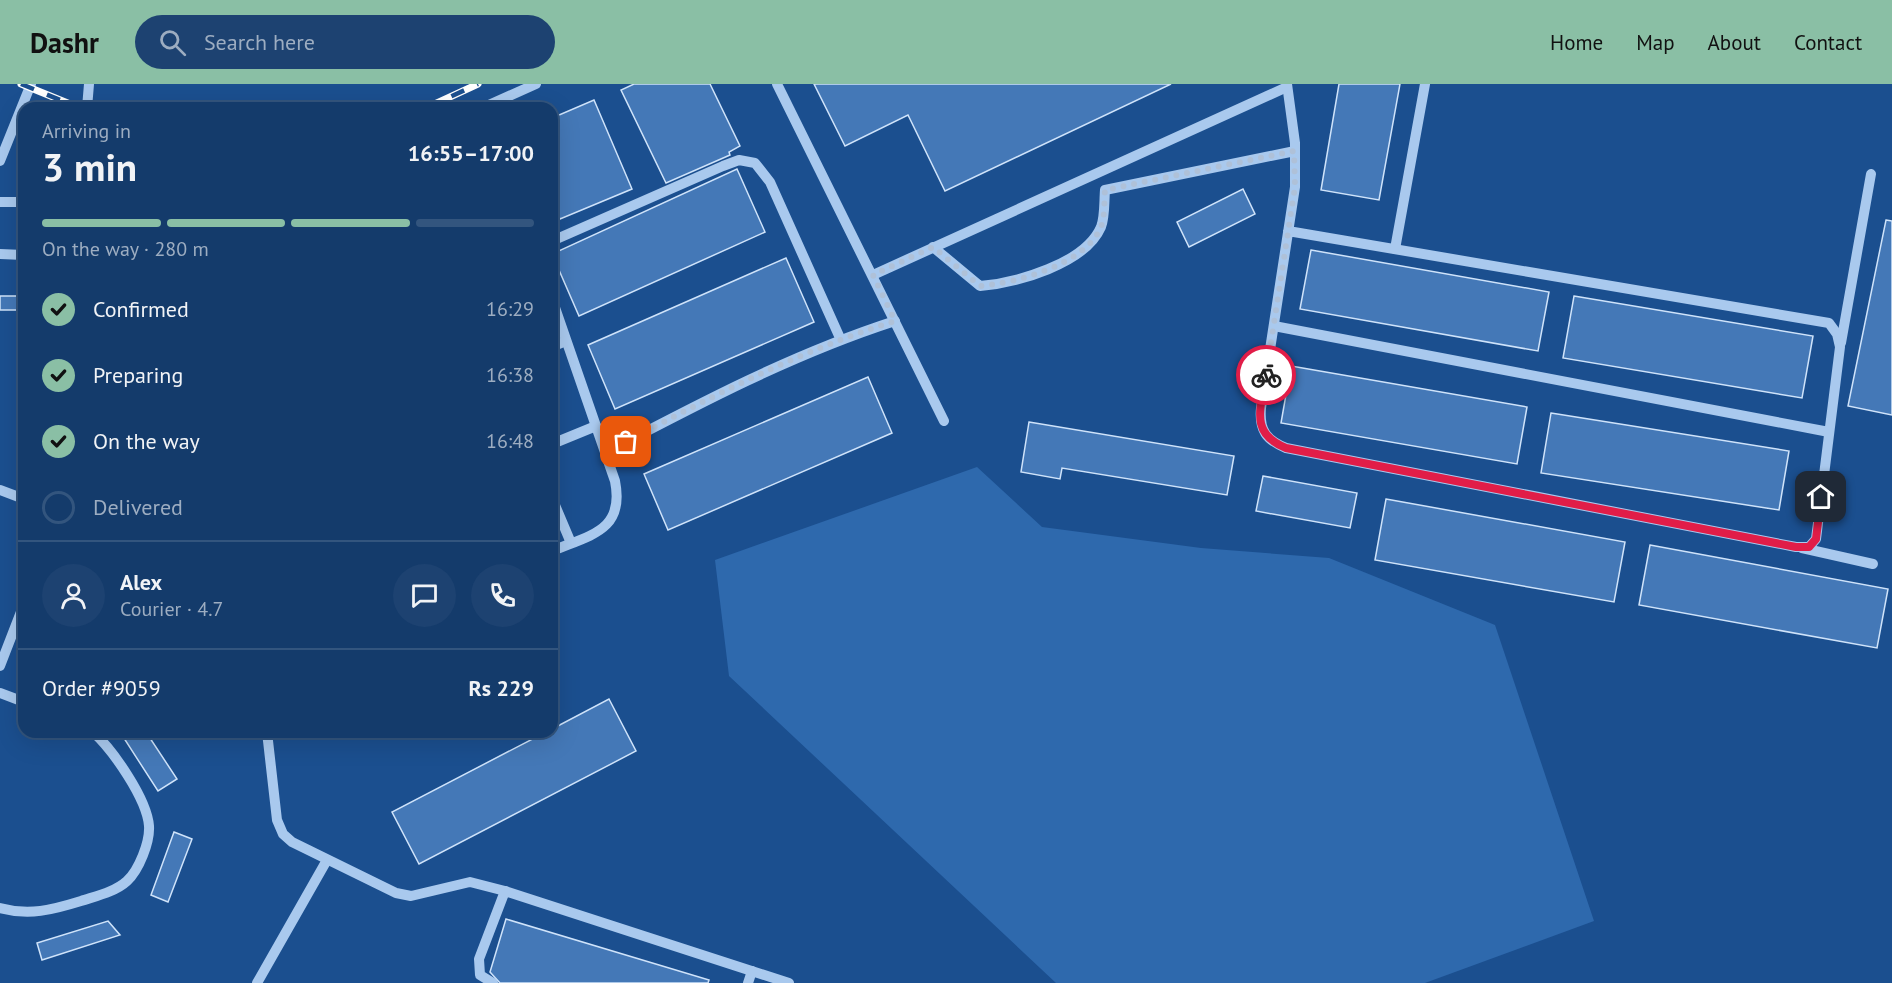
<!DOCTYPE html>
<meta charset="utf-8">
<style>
:root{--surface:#143b6b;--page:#1d4271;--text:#f1f3f6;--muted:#9dadc1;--line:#33557e;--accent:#8abfa5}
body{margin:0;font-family:"PT Sans",sans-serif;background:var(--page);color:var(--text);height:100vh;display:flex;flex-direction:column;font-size:22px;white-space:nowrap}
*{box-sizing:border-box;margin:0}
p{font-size:20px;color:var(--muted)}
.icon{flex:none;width:33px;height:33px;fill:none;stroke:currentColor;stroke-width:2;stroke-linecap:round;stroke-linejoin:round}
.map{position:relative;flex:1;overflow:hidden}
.panel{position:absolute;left:18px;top:18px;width:540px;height:636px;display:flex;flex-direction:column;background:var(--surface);border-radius:18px;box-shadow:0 6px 24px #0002,0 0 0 2px var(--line)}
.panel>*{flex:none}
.pin{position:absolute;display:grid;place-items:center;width:51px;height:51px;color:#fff;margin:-26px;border-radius:12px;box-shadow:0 3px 9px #0006}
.courier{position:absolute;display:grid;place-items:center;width:60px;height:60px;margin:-30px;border:4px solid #e11d48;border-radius:50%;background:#fff;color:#222;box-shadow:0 2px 8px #0007}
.headline em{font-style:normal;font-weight:700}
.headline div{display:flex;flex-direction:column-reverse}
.headline{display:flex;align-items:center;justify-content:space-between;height:102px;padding:0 24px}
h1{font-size:39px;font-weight:700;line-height:45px}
.bar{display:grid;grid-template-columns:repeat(4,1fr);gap:9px 6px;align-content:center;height:72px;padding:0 24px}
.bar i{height:8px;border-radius:4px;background:var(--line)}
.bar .current{background:var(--accent)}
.bar p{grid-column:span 4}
.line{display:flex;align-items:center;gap:15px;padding:0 24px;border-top:2px solid var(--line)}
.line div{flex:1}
.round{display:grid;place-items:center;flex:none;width:63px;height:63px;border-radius:32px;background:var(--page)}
ol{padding:0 24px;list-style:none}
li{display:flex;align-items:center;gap:18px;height:66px}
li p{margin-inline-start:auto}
li .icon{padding:6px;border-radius:50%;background:var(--accent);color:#111;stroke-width:4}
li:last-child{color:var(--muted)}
li i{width:33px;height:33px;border:3px solid var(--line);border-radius:50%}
header{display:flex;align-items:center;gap:36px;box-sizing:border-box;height:84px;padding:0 30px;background:var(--accent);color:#111}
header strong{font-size:28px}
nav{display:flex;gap:33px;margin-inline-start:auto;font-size:21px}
.search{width:420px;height:54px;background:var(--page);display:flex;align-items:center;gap:15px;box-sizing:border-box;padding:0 21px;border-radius:33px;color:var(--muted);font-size:22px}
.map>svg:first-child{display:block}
.green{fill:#2e69ad}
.building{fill:#4478b7;stroke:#cfe3fa;stroke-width:1.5}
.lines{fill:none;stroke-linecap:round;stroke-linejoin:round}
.minor{stroke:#a9c9ee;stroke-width:10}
.rail-casing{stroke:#fff;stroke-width:7}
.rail{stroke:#1b4f8f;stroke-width:4.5;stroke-dasharray:14;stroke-linecap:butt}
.done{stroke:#afc1d8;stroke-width:6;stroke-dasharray:0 10.8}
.route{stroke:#e11d48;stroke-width:8}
</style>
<header>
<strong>Dashr</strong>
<div class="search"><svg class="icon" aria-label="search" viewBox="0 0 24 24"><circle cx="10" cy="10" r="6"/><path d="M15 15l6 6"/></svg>Search here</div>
<nav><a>Home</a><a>Map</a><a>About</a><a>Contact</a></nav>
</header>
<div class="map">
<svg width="1892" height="899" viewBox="0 0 1892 899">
<rect width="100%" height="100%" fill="#1b4f8f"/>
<polygon class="green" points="977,383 1042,443 1201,464 1329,474 1495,541 1594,837 1425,899 1056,899 729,592 715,476"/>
<g class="building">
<polygon points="634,0 710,0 740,62 729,68 730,71 666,99 621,6"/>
<polygon points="814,0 1171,0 945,107 908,31 845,62"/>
<polygon points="1339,0 1400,0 1379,116 1321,106"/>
<polygon points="594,16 632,105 560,135 552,117 552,34"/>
<polygon points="737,85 765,148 579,232 552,170"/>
<polygon points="1243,105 1255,130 1189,163 1177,138"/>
<polygon points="1886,136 1892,137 1892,331 1848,322"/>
<polygon points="1311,166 1549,208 1538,267 1300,225"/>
<polygon points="786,174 814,238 615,325 588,261"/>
<rect x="0" y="212" width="24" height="14"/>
<polygon points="1574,212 1813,252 1802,314 1563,274"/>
<polygon points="1291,282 1527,323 1517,380 1281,339"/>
<polygon points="868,293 892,349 668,446 644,390"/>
<polygon points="1551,329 1789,367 1779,426 1541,389"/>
<polygon points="1029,338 1234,372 1227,411 1062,384 1060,395 1021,388"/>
<polygon points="1263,392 1357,409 1350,444 1256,427"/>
<polygon points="1386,415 1625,458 1614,518 1375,476"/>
<polygon points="1650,461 1888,505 1877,564 1639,521"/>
<polygon points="609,615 636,667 419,780 392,728 546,648 552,648 552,645"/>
<polygon points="120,648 146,648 177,695 158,707"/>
<polygon points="174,748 192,755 168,818 151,811"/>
<polygon points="506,835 709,896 708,899 500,899 490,888"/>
<polygon points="108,837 120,851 42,876 37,859"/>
</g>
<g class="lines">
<g class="minor">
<polyline points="777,0 944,337"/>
<path d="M1287 0 1295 59V103L1261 324C1259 346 1266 356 1286 364L1796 463H1809L1816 455 1840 263 1837 250 1829 239 1288 147"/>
<polyline points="87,24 89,0"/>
<polyline points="482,24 536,0"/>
<polyline points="0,77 31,0"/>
<polyline points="0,118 24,118"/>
<polyline points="552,157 723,82 739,76 755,79 770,98 840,254"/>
<path d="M933 163 980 202C1016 199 1085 180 1101 143 1105 133 1104 118 1105 106L1295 67"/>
<polyline points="1395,165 1425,0"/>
<polyline points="0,170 24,171"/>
<polyline points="873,191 1287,3"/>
<path d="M552 215 615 397C625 447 590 451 552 467"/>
<polyline points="1274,242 1829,348"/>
<polyline points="1841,259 1871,90"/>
<polyline points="552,263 566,257"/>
<polyline points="552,360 596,342"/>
<path d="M605 369C700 319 793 270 895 237"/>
<polyline points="0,406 24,415"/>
<polyline points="552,414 571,459"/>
<polyline points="1802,464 1873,480"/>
<polyline points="0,582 24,520"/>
<polyline points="0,609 24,618"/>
<polyline points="267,648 277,736 283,750 292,758 396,809 411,812 470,798 505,807 789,899"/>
<path d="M0 824C29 832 52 826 81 817 96 812 115 808 127 797 139 786 150 758 149 742 147 715 113 666 93 648"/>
<polyline points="257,899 327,776"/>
<polyline points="493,899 480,891 479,875 505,807"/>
<polyline points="748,899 752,887"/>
</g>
<g class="rail-casing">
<g id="rail">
<polyline points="21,0 80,24"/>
<polyline points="426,24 478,0"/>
</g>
</g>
<use href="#rail" class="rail"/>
</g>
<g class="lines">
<path class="done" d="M626 358C714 311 800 267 895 237L873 191 933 163 980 202C1016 199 1086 180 1101 143 1105 133 1104 117 1105 106L1294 67 1295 103 1266 291"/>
<path class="route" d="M1266 291C1261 324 1249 349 1286 364L1796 463H1809L1816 455 1821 413"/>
</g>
</svg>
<div class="pin" style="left:626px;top:358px;background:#ea580c"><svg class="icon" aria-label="bag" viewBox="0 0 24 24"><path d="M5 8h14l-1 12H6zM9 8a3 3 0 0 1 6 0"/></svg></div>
<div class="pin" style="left:1821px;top:413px;background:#1f2937"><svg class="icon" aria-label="home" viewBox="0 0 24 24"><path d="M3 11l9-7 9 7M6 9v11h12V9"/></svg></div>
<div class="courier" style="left:1266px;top:291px"><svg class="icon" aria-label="bike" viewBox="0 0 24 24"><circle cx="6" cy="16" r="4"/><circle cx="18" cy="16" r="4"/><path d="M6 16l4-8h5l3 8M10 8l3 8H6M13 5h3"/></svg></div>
<section class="panel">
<div class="headline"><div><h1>3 min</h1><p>Arriving in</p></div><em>16:55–17:00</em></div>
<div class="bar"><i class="current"></i><i class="current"></i><i class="current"></i><i></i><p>On the way · 280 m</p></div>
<ol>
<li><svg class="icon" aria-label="check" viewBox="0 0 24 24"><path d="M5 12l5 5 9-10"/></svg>Confirmed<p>16:29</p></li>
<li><svg class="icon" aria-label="check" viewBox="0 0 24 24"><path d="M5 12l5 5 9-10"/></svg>Preparing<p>16:38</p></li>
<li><svg class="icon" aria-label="check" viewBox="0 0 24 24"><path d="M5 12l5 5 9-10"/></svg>On the way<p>16:48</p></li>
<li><i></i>Delivered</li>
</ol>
<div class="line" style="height:108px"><a class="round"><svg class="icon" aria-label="person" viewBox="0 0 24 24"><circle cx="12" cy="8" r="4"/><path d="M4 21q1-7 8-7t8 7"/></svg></a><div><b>Alex</b><p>Courier · 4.7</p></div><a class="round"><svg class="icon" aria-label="chat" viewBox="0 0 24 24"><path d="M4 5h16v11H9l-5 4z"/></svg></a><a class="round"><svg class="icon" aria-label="phone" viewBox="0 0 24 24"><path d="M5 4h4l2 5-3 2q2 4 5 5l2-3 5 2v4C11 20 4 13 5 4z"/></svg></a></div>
<div class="line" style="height:78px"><div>Order #9059</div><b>Rs 229</b></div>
</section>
</div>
